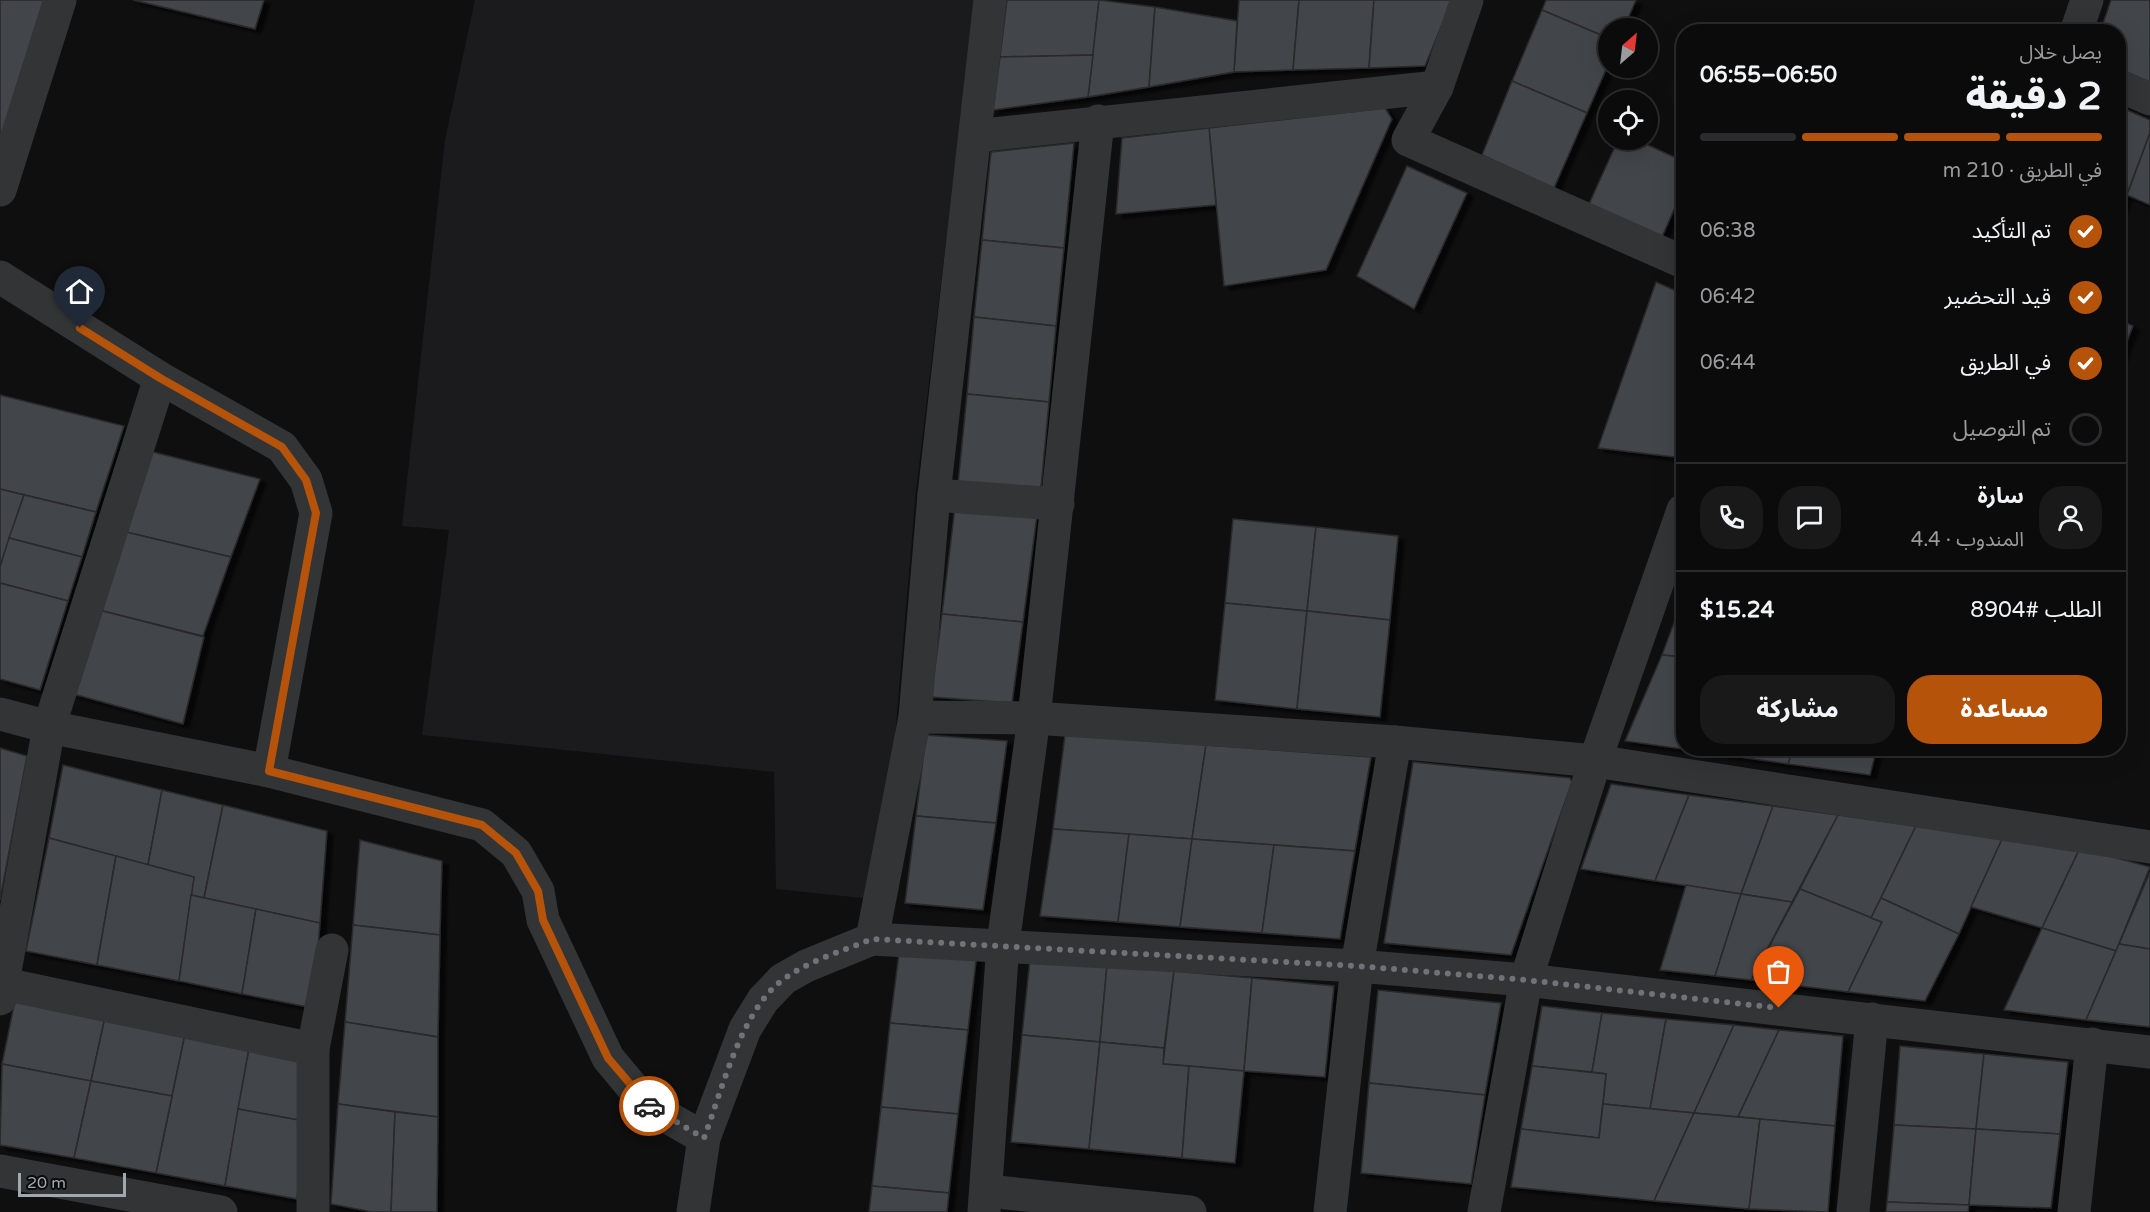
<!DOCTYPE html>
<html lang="ar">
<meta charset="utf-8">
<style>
:root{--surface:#0b0b0c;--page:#19191a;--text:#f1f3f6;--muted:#9a9b9d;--line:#2b2b2d;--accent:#b45309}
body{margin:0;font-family:"Varela Round","Noto Sans Arabic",sans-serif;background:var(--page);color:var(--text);direction:rtl;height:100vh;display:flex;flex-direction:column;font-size:22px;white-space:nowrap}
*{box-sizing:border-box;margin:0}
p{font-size:20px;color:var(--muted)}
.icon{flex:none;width:33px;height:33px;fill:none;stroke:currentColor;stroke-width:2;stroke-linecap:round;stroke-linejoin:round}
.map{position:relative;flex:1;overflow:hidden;direction:ltr}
.side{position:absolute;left:1676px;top:24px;width:450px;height:732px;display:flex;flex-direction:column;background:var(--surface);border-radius:24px;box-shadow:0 6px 24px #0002,0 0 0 2px var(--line);direction:rtl}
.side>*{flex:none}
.needle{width:39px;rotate:28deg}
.controls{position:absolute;left:1598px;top:18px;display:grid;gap:12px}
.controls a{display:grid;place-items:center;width:60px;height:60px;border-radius:50%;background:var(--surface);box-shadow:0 6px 24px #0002,0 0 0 2px var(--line);font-size:30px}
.scale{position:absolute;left:18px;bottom:15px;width:108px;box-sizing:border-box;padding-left:6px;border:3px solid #a2a8af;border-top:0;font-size:16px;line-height:21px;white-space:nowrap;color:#a2a8af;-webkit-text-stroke:4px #0a0a0b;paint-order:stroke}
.pin{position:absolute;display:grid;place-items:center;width:51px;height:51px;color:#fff;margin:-62px -26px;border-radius:50% 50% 50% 0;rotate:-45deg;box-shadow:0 0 6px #0007}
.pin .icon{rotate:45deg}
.courier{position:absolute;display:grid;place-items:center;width:60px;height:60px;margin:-30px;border:4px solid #b45309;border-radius:50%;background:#fff;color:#222;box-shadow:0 2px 8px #0007}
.headline em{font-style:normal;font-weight:800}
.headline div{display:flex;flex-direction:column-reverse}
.headline{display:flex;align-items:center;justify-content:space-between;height:102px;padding:0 24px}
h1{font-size:39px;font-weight:800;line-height:45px}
.bar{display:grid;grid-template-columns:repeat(4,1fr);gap:9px 6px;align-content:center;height:72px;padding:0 24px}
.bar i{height:8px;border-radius:4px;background:var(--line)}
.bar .on{background:var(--accent)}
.bar p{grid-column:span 4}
.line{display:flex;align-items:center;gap:15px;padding:0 24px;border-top:2px solid var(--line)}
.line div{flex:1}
.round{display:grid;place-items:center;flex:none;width:63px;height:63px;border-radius:24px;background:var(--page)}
ol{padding:0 24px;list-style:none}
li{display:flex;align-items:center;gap:18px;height:66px}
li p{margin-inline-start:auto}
li .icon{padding:6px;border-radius:50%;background:var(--accent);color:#fff;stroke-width:4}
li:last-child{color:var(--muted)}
li i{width:33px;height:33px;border:3px solid var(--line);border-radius:50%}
.action{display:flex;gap:12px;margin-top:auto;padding:12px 24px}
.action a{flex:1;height:69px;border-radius:24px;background:var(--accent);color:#fff;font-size:24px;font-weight:800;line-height:69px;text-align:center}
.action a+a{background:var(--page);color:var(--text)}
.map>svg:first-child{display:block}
.built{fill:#1b1b1d}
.building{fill:#434548;stroke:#29292c;stroke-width:1.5;filter:url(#shadow)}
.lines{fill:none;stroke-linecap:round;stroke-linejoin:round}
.street{stroke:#323436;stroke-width:33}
.done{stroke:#6f7277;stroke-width:6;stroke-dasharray:0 10.8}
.route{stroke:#b45309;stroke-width:8}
</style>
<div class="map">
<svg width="2150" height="1212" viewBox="0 0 2150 1212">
<defs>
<filter id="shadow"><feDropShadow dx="6" dy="4" stdDeviation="1.5" flood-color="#0009"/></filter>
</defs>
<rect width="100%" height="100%" fill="#0f0f10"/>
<polygon class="built" points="475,0 975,0 916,491 881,900 776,889 774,772 422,735 449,530 402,526 445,140"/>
<g class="building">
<polygon points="0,0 44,0 0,140"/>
<polygon points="133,0 264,0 255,29"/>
<polygon points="1007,0 1099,0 1093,55 1000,57"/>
<polygon points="1099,0 1155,7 1149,87 1088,97"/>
<polygon points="1239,0 1299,0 1293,70 1234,72"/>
<polygon points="1299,0 1374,0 1369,68 1293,70"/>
<polygon points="1374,0 1452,0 1425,66 1369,68"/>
<polygon points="1546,0 1636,0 1624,28 1608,28 1608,38 1542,10"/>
<polygon points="2111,0 2150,0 2150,83 2118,68 2118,32 2100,32"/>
<polygon points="1155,7 1237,21 1234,72 1149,87"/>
<polygon points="1542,10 1608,38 1608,65 1587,113 1512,81"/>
<polygon points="1093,55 1088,97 993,110 1000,57"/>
<polygon points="1512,81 1587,113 1554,188 1482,155"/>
<polygon points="2118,106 2150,120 2150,133 2118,218"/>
<polygon points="1385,108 1392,119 1326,270 1224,286 1209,128"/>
<polygon points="1209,128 1216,205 1116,214 1122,138"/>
<polygon points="2150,133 2150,205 2127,195"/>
<polygon points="1618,140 1637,140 1683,161 1683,189 1662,237 1589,204"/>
<polygon points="1074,143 1064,248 982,240 991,152"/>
<polygon points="1407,166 1467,193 1414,309 1357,276"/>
<polygon points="982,240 1064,248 1056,326 974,317"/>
<polygon points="1656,282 1683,294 1683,458 1598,448"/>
<polygon points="974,317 1056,326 1049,402 967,394"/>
<polygon points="2118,319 2133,326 2118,365"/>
<polygon points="967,394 1049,402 1041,487 958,484"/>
<polygon points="0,395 124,426 96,512 0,489"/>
<polygon points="153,452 260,479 231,557 126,532"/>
<polygon points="0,489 24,495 0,567"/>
<polygon points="24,495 96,512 82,557 9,538"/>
<polygon points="955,507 1037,515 1023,622 942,614"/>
<polygon points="1233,519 1316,527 1307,611 1225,603"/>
<polygon points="1316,527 1398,536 1390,620 1307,611"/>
<polygon points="126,532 231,557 203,636 99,610"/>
<polygon points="9,538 82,557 68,601 0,583 0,567"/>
<polygon points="0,583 68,601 40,690 0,679"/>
<polygon points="1225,603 1307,611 1297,709 1215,700"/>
<polygon points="1681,604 1683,657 1662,655"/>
<polygon points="99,610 204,637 183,724 73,694"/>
<polygon points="1307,611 1390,620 1380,717 1297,709"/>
<polygon points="942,614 1023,622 1012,703 931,697"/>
<polygon points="1662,655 1683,657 1683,748 1705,748 1704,752 1625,741"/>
<polygon points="926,735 1007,741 996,823 916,816"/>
<polygon points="1065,735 1206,745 1192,839 1053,829"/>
<polygon points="1206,745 1371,757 1355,851 1192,839"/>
<polygon points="0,748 27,756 0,900"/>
<polygon points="1705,748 1794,748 1788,764 1704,752"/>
<polygon points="1794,748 1877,748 1870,775 1788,764"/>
<polygon points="1413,762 1570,778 1572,782 1511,955 1384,943"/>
<polygon points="63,765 162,790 148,865 49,838"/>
<polygon points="1611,784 1689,795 1655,881 1581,869"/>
<polygon points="162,790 223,805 204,898 191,895 194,877 148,865"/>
<polygon points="1689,795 1773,806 1741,894 1655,881"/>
<polygon points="223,805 327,831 320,923 204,898"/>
<polygon points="1773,806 1838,815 1792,902 1741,894"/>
<polygon points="1838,815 1916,826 1871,918 1800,889"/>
<polygon points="916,816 996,823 983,910 905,903"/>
<polygon points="1916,826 2003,837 1959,934 1881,898"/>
<polygon points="1053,829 1129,834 1118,922 1040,916"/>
<polygon points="1129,834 1192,839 1180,927 1118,922"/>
<polygon points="2003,837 2080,848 2042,928 1971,907"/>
<polygon points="49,838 116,856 97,965 26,951"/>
<polygon points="1192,839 1274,845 1262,933 1180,927"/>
<polygon points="360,840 442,861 440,935 353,925"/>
<polygon points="1274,845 1355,851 1340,939 1262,933"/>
<polygon points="2080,848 2150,867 2116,951 2042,928"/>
<polygon points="116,856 194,877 179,981 97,965"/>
<polygon points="2150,872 2150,949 2119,944"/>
<polygon points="1686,885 1741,894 1715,976 1660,970"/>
<polygon points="1800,889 1882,922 1848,992 1751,980"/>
<polygon points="1741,894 1792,902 1751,980 1715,976"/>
<polygon points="191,895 256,909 242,994 179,981"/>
<polygon points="1881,898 1959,934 1925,1001 1848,992 1882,922 1871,918"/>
<polygon points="256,909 320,923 313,1008 242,994"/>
<polygon points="353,925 440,935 438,1037 345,1022"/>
<polygon points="2042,928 2116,951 2086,1020 2004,1010"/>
<polygon points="2119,944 2150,949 2150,1027 2086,1020"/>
<polygon points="900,946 977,952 968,1030 890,1023"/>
<polygon points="1030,959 1107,965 1100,1042 1022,1035"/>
<polygon points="1107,965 1174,971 1164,1048 1100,1042"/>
<polygon points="1174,971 1252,978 1244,1071 1163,1064"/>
<polygon points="1252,978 1334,986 1325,1077 1244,1071"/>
<polygon points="18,986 108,1004 91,1081 2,1064"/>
<polygon points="1378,990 1501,1003 1485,1095 1369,1083"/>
<polygon points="108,1004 188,1020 172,1096 91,1081"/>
<polygon points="1542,1006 1602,1013 1592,1072 1532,1066"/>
<polygon points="1602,1013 1666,1019 1650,1109 1603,1104 1606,1074 1592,1072"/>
<polygon points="1666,1019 1734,1025 1694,1113 1650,1109"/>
<polygon points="188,1020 252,1032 225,1186 156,1173"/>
<polygon points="345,1022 438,1037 438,1117 338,1104"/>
<polygon points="890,1023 968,1030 958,1114 881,1107"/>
<polygon points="1734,1025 1779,1030 1738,1117 1694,1113"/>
<polygon points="1779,1030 1843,1036 1835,1126 1738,1117"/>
<polygon points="252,1032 310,1044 304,1121 238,1109"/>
<polygon points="1022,1035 1100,1042 1089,1149 1011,1142"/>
<polygon points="1100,1042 1164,1048 1163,1064 1189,1066 1182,1158 1089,1149"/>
<polygon points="1900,1046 1984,1054 1976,1129 1894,1125"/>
<polygon points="1984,1054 2068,1062 2060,1134 1976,1129"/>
<polygon points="2,1064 91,1081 74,1158 0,1145"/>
<polygon points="1189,1066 1244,1071 1235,1163 1182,1158"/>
<polygon points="1532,1066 1606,1074 1599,1138 1521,1129"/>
<polygon points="91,1081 172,1096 156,1173 74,1158"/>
<polygon points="1369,1083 1485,1095 1471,1184 1361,1173"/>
<polygon points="338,1104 395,1112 391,1212 372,1212 331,1204"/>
<polygon points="1603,1104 1694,1113 1654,1201 1511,1187 1521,1129 1599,1138"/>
<polygon points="881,1107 958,1114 949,1193 872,1186"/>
<polygon points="238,1109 304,1121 297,1199 225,1186"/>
<polygon points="395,1112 438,1117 437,1212 391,1212"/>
<polygon points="1694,1113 1760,1119 1749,1209 1654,1201"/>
<polygon points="1760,1119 1835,1126 1828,1212 1749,1209"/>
<polygon points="1894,1125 1976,1129 1969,1205 1887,1202"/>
<polygon points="1976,1129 2060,1134 2051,1208 1969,1205"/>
<polygon points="872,1186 949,1193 947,1212 869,1212"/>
<polygon points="1887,1202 1969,1205 1968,1212 1886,1212"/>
</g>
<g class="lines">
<g class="street">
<polyline points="1467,0 1437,87 1408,140 1683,262"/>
<polyline points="2076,32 2087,0"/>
<polyline points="2118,85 2150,99"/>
<polyline points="975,136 1437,87"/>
<polyline points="0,190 60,0"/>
<polyline points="0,277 160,378 282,447 306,480 316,513 269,771"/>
<polyline points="934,495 1058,504"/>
<polyline points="0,714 49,727 269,771 482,825 516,853 538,891 543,920 608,1058 648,1106 704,1138"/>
<polyline points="915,717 1034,718 1395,742 1595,761 2150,847"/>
<polyline points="872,939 1357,966 1526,980 2150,1052"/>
<polyline points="4,984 313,1049"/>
<polyline points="0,999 49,727 160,378"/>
<polyline points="0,1171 221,1212"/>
<polyline points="987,1191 1190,1212"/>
<polyline points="313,1212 313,1049 332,950"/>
<polyline points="693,1212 704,1138 745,1029 763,1000 783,979 806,966 872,939 915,717 934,495 990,0"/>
<polyline points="984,1212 1003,944 1034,718 1098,121"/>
<polyline points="1330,1212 1357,966 1395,742"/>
<polyline points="1484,1212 1526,980 1595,761 1683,510"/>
<polyline points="1853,1212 1872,1019"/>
<polyline points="2074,1212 2092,1044"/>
</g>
</g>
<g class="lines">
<path class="done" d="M649 1106 704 1138C722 1091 741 1009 784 979 810 960 843 951 872 939L1357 966 1526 980 1779 1008"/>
<polyline class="route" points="80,328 160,378 282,447 306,480 316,513 269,771 482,825 516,853 538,891 543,920 608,1058 649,1106"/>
</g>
</svg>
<div class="controls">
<a><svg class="needle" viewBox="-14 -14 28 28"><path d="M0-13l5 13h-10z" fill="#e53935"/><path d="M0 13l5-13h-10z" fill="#9a9b9d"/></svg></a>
<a><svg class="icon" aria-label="locate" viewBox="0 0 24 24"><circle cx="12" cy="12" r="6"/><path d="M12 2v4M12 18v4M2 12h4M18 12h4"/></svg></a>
</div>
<div class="scale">20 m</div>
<div class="pin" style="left:1779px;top:1008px;background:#ea580c"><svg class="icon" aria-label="bag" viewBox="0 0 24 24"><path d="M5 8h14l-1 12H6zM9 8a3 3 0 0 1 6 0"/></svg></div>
<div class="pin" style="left:80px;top:328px;background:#1f2937"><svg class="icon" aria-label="home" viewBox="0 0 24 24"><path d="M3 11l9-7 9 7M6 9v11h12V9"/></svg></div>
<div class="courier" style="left:649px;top:1106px"><svg class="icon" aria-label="car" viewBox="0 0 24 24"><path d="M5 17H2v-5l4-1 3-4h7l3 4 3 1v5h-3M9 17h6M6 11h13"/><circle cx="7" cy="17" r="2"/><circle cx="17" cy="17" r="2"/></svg></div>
<section class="side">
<div class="headline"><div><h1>2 دقيقة</h1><p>يصل خلال</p></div><em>06:50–06:55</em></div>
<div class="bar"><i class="on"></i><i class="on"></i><i class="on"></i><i></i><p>في الطريق · 210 m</p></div>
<ol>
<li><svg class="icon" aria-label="check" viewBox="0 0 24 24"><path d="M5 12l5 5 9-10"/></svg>تم التأكيد<p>06:38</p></li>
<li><svg class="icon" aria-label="check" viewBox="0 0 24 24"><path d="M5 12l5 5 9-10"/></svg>قيد التحضير<p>06:42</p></li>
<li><svg class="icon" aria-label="check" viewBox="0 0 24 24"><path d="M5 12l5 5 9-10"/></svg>في الطريق<p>06:44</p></li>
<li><i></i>تم التوصيل</li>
</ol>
<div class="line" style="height:108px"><a class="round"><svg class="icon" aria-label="person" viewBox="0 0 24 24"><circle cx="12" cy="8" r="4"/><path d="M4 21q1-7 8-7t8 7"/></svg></a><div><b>سارة</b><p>المندوب · 4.4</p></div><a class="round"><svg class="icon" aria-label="chat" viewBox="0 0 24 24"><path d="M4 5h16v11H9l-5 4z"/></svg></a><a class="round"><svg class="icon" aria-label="phone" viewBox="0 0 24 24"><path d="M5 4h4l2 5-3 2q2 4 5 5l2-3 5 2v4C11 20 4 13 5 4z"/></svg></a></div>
<div class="line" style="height:78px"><div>الطلب #8904</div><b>$15.24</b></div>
<div class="action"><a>مساعدة</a><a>مشاركة</a></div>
</section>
</div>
